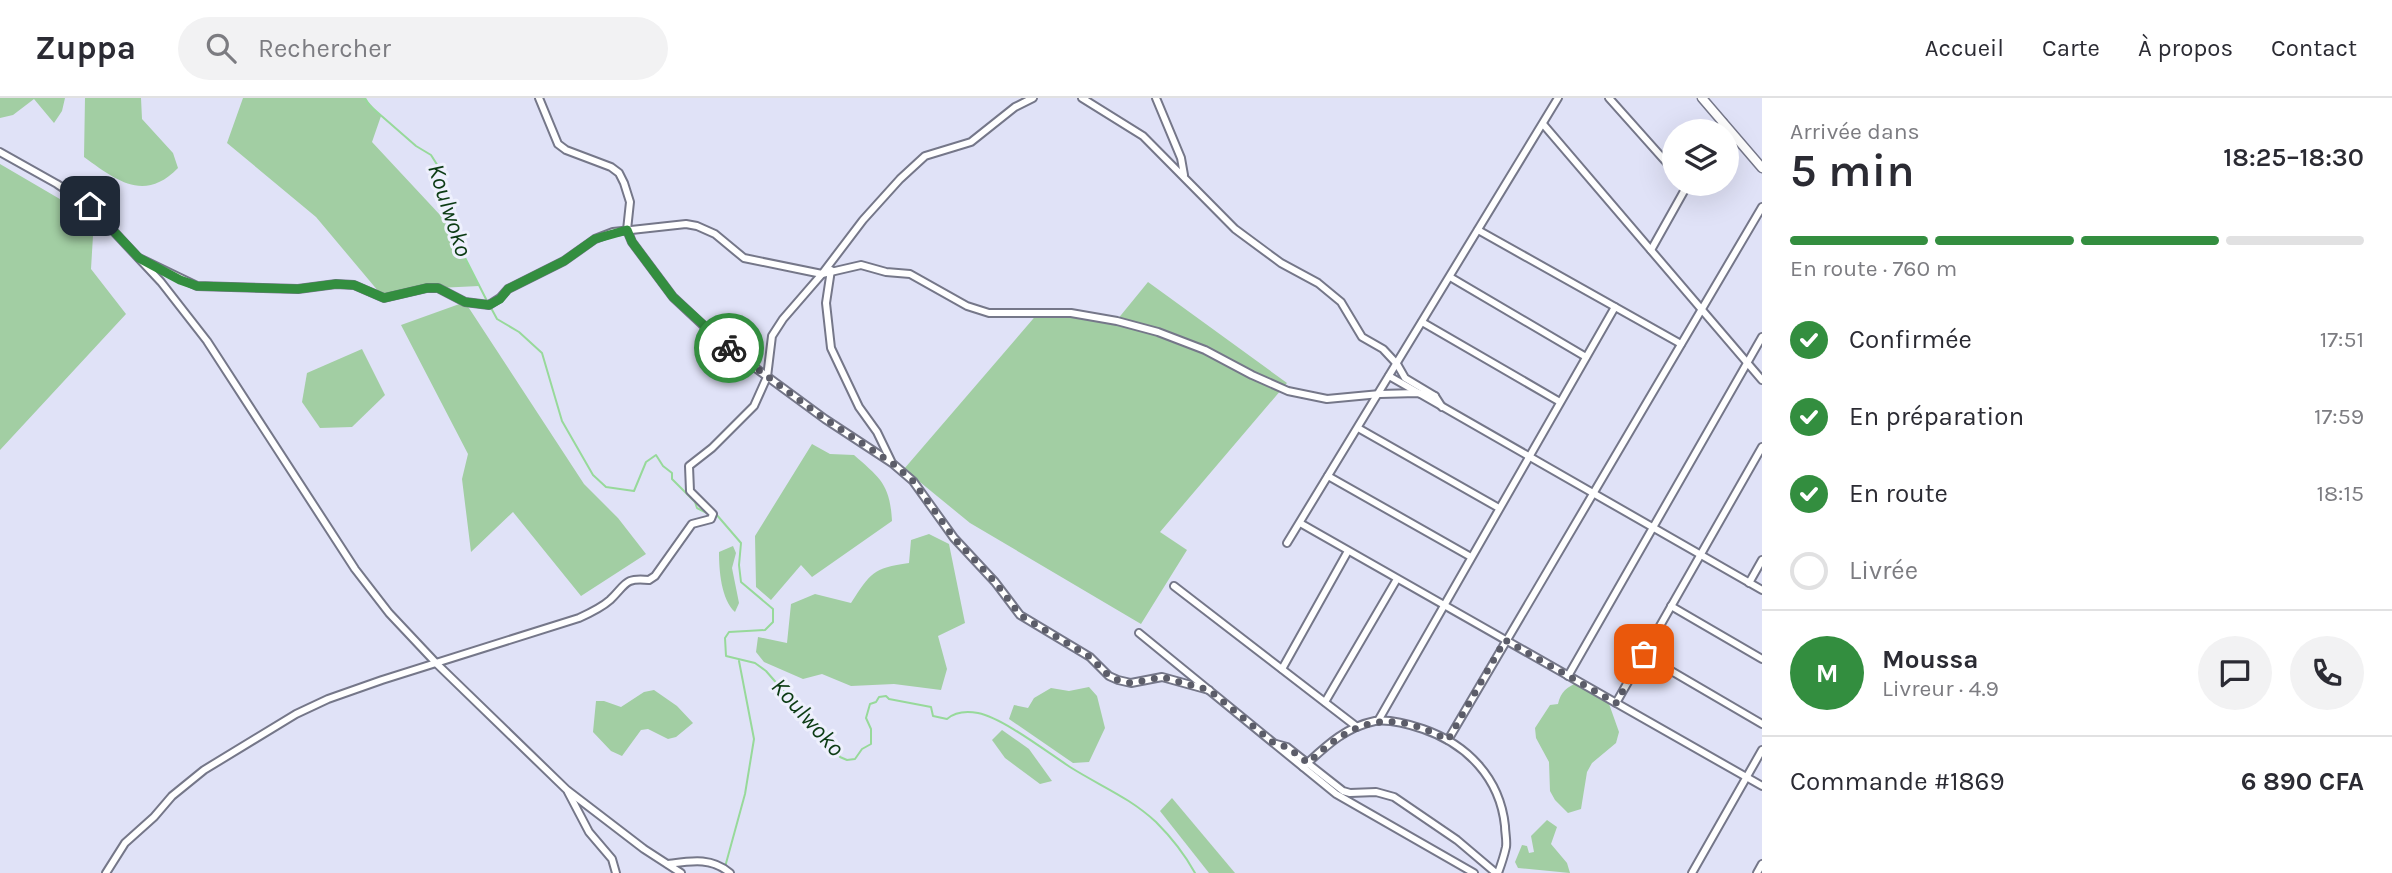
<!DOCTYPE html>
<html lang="fr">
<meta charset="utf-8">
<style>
:root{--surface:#fff;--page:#f2f2f3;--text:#2b2b33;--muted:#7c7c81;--line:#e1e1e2;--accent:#338e3f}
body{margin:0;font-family:Karla,sans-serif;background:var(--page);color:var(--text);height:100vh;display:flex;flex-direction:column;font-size:26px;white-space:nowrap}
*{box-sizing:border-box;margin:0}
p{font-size:23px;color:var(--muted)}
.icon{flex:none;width:38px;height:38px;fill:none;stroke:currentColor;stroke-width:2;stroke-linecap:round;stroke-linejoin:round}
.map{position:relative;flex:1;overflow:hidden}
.drawer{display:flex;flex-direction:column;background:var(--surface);width:630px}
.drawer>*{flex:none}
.controls{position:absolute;left:1662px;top:21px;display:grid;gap:14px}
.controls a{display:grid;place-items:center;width:77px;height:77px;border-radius:50%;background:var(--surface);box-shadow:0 7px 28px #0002;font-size:35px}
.pin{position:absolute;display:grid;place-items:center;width:60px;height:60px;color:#fff;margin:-30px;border-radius:14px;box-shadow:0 4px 10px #0006}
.courier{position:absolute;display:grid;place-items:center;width:70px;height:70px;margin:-35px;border:5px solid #338e3f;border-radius:50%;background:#fff;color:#222;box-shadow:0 2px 9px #0007}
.headline em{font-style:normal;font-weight:600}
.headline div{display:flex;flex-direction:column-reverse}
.headline{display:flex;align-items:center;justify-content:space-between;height:119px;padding:0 28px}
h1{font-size:46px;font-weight:600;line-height:52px}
.bar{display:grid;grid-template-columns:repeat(4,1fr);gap:10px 7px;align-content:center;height:84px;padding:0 28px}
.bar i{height:9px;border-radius:5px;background:var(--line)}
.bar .on{background:var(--accent)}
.bar p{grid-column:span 4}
.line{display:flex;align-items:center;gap:18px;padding:0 28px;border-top:2px solid var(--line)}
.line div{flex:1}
.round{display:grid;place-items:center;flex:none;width:74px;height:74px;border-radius:37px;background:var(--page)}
ol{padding:0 28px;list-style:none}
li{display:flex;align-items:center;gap:21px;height:77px}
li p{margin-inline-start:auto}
li .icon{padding:7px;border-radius:50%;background:var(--accent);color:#fff;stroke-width:4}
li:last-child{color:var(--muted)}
li i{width:38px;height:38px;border:4px solid var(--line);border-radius:50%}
header{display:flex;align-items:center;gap:42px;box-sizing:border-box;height:98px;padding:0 35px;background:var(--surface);border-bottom:2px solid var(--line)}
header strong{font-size:33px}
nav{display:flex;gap:38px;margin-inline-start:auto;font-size:24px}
.search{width:490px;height:63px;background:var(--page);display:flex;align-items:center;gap:18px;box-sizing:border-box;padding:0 24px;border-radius:38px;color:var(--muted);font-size:26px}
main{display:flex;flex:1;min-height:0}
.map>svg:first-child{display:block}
.green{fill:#a2cea3}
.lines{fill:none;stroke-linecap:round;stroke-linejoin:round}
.stream{stroke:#97d99a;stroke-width:2}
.street-casing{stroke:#757789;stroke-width:10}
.secondary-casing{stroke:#757789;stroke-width:11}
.street{stroke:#fff;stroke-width:6}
.secondary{stroke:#fff;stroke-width:8}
.done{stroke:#5c5d69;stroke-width:7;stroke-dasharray:0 12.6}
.route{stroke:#338e3f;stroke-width:9}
.labels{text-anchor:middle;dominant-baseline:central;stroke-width:6;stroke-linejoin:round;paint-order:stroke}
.water-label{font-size:24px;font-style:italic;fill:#0b3b13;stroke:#eef0fd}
</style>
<header>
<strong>Zuppa</strong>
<div class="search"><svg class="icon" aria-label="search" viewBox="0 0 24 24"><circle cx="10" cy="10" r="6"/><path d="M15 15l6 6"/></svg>Rechercher</div>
<nav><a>Accueil</a><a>Carte</a><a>À propos</a><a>Contact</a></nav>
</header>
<main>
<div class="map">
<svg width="1762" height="775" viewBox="0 0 1762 775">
<rect width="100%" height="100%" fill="#e0e2f7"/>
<g class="green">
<polygon points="0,0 65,0 62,13 54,25 34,1 13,17 0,20"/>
<path d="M85 0H141L142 21 173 55 178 70C144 105 116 82 84 59Z"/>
<polygon points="243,0 365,0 381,18 372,44 441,118 452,134 479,188 438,190 384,200 316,119 227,45"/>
<polygon points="0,66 94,121 91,171 126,216 0,352"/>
<polygon points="1148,184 1287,285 1160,434 1187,452 1141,526 970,425 904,371 1039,214 1117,222"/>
<polygon points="465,204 584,386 618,420 646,456 581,498 513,414 471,454 462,381 468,356 401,227"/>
<polygon points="362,251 385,297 352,329 320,330 302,304 307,275"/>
<path d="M812 346 830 356 854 357C880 380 890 386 892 423L812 479 801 467 771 502 756 489 755 438Z"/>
<path d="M929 436 949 446 965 525 938 538 947 571 941 592 894 586 851 588 822 576 803 581 764 564 756 554 758 539 787 545 791 506 815 496 851 505C871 475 872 470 909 465L911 442Z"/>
<path d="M733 448 736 455 732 470 739 505 735 514C721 501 719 472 719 454Z"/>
<path d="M1579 584 1608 603 1619 634 1616 645 1592 665 1587 674 1581 711 1568 715 1555 702 1550 693 1549 664 1536 640 1535 630 1550 607 1558 606C1561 593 1567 589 1579 584Z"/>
<polygon points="1089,589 1097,598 1105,630 1089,664 1073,665 1009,621 1014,607 1028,610 1034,600 1051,590 1069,593"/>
<polygon points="654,592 677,608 693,625 676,639 668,641 648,631 641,632 622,658 611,653 593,634 596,603 604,603 621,609 644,594"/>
<polygon points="1002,632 1029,651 1052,683 1040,686 1005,660 992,642"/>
<polygon points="1172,700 1235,775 1209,775 1160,713"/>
<polygon points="1547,722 1557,729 1551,746 1567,765 1570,775 1518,770 1515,764 1522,747 1527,748 1529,755 1534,754 1531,738"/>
</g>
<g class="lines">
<g class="stream">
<polyline points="365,0 369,7 416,48 431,57 443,76 450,112 457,126 452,134 487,203"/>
<polyline points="490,208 497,221 519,234 542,255 562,323 593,377 606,389 634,393 646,364 656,357 663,368 672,375 672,381 695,404 697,410 707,415"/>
<path d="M716 416 741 445 739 467 741 484 773 511V524L765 532 729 534 725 540 726 558 755 565 766 573 794 605 826 633 840 659 847 662 855 661 862 651 871 646V631L866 620 870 606 876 604 879 599 886 598 889 601 931 609 933 618 947 621C955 614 967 613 978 615 1003 620 1047 654 1070 669 1100 688 1129 699 1156 724 1172 740 1184 755 1195 775"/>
<polyline points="725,769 745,696 754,641 739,563"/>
</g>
<g class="street-casing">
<g id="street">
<polyline points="539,0 558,46 566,52 611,69 619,75 624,85 630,104 627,132 632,144 673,199 719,242 746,263 825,321 892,365 913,383 954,440 995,484 1020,517 1090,559 1109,578 1118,582 1131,585 1162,579 1209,592"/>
<polyline points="1082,0 1143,38 1235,131 1281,165 1318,185 1341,204 1362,239 1383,251 1397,266 1405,280 1435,298 1442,309"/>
<polyline points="1156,0 1181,60 1184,77"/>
<polyline points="1609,0 1675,74"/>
<polyline points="1543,26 1762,282"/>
<polyline points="1717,33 1723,24"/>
<polyline points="0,54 57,86 90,108 161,184 207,243 355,471 389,515 437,566 567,692 644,751 681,775"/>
<polyline points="1478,132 1681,246"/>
<polyline points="1651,152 1688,86"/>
<polyline points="139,160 197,188 298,191 336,186 354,187 384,200 427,190 438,190 465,204 489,207 500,200 508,191 564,163 595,141 613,134 686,126 697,128 715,136 744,160 822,176 861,167 886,174 910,176 967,208 989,215 1071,215 1117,223 1158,234 1205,252 1252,277 1288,293 1327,301 1380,296 1417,295 1435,298"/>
<polyline points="831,172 826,205 831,250 859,309 877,334 891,363"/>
<polyline points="1450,179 1586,259"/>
<polyline points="1422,224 1560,304"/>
<polyline points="1389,278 1762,492"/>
<polyline points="1358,330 1499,410"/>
<polyline points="1328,378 1471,459"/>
<polyline points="1300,425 1762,688"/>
<polyline points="1287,445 1558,0"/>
<polyline points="1749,485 1762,462"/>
<polyline points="1174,488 1357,629"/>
<polyline points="1671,508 1762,561"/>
<polyline points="1139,535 1336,696 1474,775"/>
<polyline points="1644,557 1762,626"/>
<polyline points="1282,571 1348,453"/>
<polyline points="1568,578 1762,239"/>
<polyline points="1325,604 1397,481"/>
<polyline points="1616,605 1762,349"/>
<polyline points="1378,623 1615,209"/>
<polyline points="1448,642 1762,109"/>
<polyline points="1276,646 1287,649 1343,693 1350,695 1376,694 1394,699 1457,742 1496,775"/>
<path d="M1303 669C1325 649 1345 629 1375 623 1390 621 1408 626 1423 631 1467 646 1500 680 1505 728 1505 735 1507 742 1506 749 1504 758 1501 767 1498 775"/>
<polyline points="568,694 589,734 612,761 616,775"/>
<path d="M668 766C691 763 711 759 730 775"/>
<path d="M106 775 125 745 154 719 172 698 204 672 296 616 328 601 382 582 579 520C590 515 601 510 610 502 626 487 624 479 649 482L655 478 692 426 711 421 713 416 690 393 689 368 712 350 754 308 767 279 772 238 783 221 822 176 863 122 900 81 925 58 971 44 1015 9 1033 0"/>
<polyline points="1692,775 1762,652"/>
<polyline points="1757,775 1762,766"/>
</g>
</g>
<g class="secondary-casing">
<polyline id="secondary" points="1702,0 1762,70"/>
</g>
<use href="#street" class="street"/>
<use href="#secondary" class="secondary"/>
</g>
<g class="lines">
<path class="done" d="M729 250 825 321 892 365 913 383 954 440 995 484 1020 517 1090 559 1109 578 1118 582 1131 585 1162 579 1209 592 1275 646 1287 649 1308 665C1354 621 1389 610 1448 642L1505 542 1616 605 1644 556"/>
<polyline class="route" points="90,108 139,160 180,182 197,188 298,191 336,186 354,187 384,200 427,190 438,190 465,204 489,207 500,201 508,191 564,163 595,141 627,132 632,144 673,199 729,250"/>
</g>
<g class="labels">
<g class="water-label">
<text transform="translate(450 112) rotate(72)">Koulwoko</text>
<text transform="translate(808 619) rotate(48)">Koulwoko</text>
</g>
</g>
</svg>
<div class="controls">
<a><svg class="icon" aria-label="layers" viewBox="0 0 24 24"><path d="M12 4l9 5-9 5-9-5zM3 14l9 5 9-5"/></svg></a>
</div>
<div class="pin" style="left:1644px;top:556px;background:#ea580c"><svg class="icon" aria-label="bag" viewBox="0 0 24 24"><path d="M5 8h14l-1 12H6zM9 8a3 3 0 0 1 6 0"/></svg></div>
<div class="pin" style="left:90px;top:108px;background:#1f2937"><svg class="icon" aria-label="home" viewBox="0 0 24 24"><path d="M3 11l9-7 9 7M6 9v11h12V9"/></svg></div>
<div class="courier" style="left:729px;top:250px"><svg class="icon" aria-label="bike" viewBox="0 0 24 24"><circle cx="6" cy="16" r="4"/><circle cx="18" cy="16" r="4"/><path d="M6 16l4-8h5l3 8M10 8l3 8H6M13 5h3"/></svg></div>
</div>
<section class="drawer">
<div class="headline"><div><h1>5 min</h1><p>Arrivée dans</p></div><em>18:25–18:30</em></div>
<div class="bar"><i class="on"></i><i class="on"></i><i class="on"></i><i></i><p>En route · 760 m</p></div>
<ol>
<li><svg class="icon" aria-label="check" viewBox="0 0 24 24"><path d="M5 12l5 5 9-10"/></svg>Confirmée<p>17:51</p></li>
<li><svg class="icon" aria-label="check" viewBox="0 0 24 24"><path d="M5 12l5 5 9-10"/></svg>En préparation<p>17:59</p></li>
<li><svg class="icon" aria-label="check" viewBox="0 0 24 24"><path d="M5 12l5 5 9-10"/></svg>En route<p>18:15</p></li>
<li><i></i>Livrée</li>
</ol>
<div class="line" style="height:126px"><b class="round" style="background:var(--accent);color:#fff">M</b><div><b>Moussa</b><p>Livreur · 4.9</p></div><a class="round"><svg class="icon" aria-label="chat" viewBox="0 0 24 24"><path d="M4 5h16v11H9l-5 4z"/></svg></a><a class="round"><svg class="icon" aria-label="phone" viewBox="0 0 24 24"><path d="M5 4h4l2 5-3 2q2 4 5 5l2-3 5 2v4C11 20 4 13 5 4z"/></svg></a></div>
<div class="line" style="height:91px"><div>Commande #1869</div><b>6 890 CFA</b></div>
</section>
</main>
